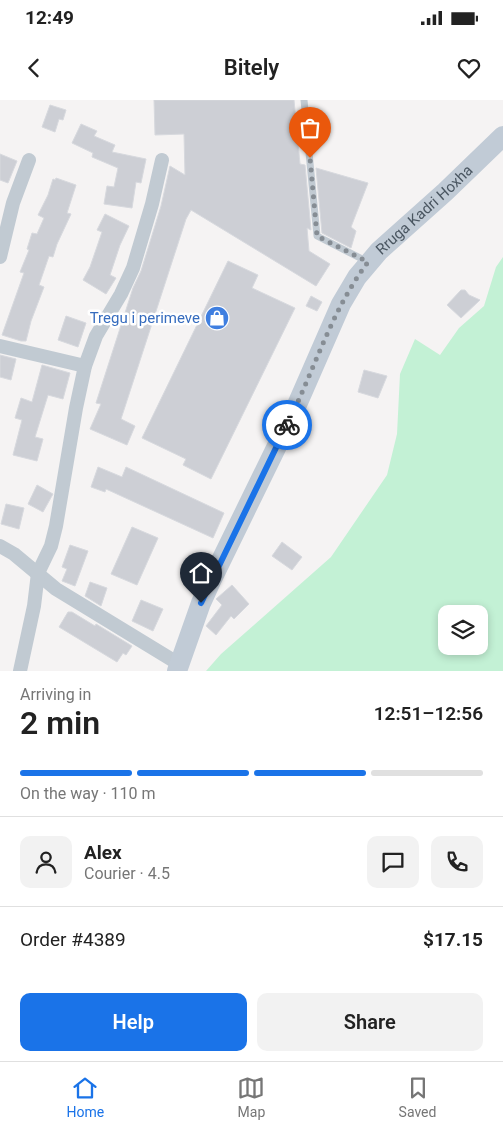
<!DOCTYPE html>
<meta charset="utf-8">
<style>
:root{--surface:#fff;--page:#f2f2f2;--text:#222;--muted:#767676;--line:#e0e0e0;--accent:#1a73e8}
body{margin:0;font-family:Roboto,sans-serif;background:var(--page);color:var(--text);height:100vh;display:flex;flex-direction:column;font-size:19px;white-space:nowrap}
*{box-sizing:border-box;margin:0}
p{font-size:16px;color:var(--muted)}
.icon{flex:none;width:28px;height:28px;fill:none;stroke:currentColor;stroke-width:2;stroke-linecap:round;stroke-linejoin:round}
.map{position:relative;height:571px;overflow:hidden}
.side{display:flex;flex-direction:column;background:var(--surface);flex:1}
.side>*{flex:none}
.fabs{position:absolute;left:438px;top:505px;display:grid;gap:10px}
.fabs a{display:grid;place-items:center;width:50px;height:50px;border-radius:10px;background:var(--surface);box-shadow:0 2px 8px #0003;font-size:25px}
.pin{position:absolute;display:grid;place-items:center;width:42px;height:42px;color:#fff;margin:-51px -21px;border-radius:50% 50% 50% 0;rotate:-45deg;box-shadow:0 0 5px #0007}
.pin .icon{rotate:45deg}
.courier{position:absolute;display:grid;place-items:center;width:50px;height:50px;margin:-25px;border:4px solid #1a73e8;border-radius:50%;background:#fff;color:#222;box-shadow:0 1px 6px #0007}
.summary em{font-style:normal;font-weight:600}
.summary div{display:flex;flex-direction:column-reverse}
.summary{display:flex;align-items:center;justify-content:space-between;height:85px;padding:0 20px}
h1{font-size:32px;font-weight:600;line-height:38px}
.bar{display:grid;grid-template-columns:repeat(4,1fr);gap:8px 5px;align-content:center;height:60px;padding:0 20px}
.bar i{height:6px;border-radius:4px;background:var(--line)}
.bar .current{background:var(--accent)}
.bar p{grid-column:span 4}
.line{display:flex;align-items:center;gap:12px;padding:0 20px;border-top:1px solid var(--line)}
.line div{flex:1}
.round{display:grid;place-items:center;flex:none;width:52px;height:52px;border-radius:10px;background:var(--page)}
.cta{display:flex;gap:10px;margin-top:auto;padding:10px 20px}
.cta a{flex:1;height:58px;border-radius:10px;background:var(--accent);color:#fff;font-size:20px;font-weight:600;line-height:58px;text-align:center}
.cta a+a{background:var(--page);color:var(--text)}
.status{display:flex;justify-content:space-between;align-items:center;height:35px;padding:0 25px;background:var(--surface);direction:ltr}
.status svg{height:14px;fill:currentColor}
header{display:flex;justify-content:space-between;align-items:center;height:65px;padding:0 20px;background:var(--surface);font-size:22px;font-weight:600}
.menu{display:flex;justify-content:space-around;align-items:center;height:70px;border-top:1px solid var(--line);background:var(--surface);font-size:14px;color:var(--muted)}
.menu a{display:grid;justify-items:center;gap:2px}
.menu .current{color:var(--accent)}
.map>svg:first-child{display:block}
.green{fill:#c3f1d5;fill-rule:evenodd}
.building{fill:#cdcfd5;stroke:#d7d9de}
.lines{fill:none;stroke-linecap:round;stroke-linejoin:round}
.service{stroke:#c1cad2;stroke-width:7}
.minor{stroke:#c1cad2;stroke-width:14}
.secondary{stroke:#c1cbd6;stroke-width:20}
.done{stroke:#868d94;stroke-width:5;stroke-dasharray:0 9}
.route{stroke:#1a73e8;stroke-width:6}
.labels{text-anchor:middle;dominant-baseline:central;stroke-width:5;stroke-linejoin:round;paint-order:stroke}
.street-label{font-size:15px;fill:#4a5661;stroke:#fff}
.shop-label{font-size:15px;fill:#366cbe;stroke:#fff;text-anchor:end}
</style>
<div class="status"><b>12:49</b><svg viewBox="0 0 49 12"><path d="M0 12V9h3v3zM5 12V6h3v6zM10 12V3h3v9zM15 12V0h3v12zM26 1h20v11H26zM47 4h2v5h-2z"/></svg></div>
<header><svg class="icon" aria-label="back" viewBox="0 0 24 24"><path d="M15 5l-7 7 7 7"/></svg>Bitely<svg class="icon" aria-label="heart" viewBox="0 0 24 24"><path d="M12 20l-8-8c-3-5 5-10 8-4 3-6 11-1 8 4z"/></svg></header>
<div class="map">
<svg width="503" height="571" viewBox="0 0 503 571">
<rect width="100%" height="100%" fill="#f5f3f3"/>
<path class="green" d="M503 157V571H206L221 554 331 457 387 375 397 334 400 274 415 239 440 255 459 228 484 206 496 167ZM446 514H479V546H446Z"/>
<g class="building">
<polygon points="154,0 294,0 300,64 305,65 311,130 307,128 309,151 330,164 316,186 191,110 186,119 121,319 135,326 127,345 90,329 101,304 96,303 133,188 141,171 161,106 170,66 185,75 184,34 155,35"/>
<polygon points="50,5 66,10 63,20 59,19 55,32 42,27"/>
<polygon points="81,24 97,31 94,36 115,45 112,52 146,59 141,83 136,82 132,108 104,104 107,86 114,87 118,68 92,57 93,53 72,43"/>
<polygon points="0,54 17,61 8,83 0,80"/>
<polygon points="316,68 368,83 351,127 356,131 351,148 322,133"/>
<polygon points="56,78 76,85 67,113 71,114 57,144 53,157 49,156 39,185 44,187 31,221 26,241 21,241 2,235 24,173 20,172 29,150 27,149 32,133 37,134 44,118 38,115 48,95 53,79 55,80"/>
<polygon points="105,114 129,126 120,145 110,175 116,178 106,194 83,180 90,167 102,132 97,130"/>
<polygon points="228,161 258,175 252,188 295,208 211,379 183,365 186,359 142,338"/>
<polygon points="461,190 465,190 469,195 480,200 461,218 447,205"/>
<polygon points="311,196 322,202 317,211 306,206"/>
<polygon points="66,216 86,223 78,247 58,240"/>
<polygon points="0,255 16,259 11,280 0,277"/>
<polygon points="42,265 70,273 63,299 48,295 35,337 43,339 37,361 13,355 22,320 15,318 21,298 32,302"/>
<polygon points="364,270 387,276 378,298 358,292"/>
<polygon points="98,367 122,377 126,367 224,413 213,438 106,389 105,392 91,387"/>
<polygon points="37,385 53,394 43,412 28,404"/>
<polygon points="6,404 24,408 19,429 1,424"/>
<polygon points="132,427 158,438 137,485 111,474"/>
<polygon points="282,442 302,457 292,470 272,456"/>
<polygon points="70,445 88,451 75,486 62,481 67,469 62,467"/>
<polygon points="90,482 107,488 101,506 85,496"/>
<polygon points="232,485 249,504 234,519 231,516 216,535 206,526 222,505 216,499"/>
<polygon points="141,500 163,509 153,531 132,521"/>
<polygon points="68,512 72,512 95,526 96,524 132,546 126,555 123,553 117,562 59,527"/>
</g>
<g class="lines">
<polyline class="service" points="304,0 317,136 368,162"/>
<g class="minor">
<polyline points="0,157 13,103 29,60"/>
<polyline points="0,246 85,266"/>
<polyline points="0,446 14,454 56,489 179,564"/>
<polyline points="20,571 34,506 38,473 51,446 56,426 76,308 85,266 96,236 121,194 133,168 152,104 162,60"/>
</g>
<path class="secondary" id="s1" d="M177 571 201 503 212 479 296 307 341 204 357 177 379 151 445 92 503 36"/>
</g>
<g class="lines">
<path class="done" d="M287 325C314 271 331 211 368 162L317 136 310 58"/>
<polyline class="route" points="201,503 287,325"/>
</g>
<defs>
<g id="shop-disc" transform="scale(1.25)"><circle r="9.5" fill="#3f7fe0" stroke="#fff"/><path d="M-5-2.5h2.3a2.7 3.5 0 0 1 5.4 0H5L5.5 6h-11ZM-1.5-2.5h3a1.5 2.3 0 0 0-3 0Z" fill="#fff"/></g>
</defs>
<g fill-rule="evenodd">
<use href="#shop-disc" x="217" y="218"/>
</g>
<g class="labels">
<g class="street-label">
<text stroke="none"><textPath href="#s1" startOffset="529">Rruga Kadri Hoxha</textPath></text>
</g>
<g class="shop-label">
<text x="200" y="218">Tregu i perimeve</text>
</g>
</g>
</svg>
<div class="fabs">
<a><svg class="icon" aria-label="layers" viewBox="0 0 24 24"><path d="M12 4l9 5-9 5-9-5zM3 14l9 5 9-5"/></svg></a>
</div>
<div class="pin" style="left:310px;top:58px;background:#ea580c"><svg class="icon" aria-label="bag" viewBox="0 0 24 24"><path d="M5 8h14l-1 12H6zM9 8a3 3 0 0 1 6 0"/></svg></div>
<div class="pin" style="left:201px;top:503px;background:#1f2937"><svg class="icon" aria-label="home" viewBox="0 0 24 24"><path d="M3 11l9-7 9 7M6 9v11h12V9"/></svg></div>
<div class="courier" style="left:287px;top:325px"><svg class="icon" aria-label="bike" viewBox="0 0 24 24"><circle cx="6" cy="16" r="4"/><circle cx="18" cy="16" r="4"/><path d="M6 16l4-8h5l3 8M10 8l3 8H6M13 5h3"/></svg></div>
</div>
<section class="side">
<div class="summary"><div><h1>2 min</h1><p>Arriving in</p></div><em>12:51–12:56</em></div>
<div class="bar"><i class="current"></i><i class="current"></i><i class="current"></i><i></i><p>On the way · 110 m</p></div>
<div class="line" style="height:90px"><a class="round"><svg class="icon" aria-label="person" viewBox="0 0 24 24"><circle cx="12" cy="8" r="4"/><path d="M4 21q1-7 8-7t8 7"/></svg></a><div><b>Alex</b><p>Courier · 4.5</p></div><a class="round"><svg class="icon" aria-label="chat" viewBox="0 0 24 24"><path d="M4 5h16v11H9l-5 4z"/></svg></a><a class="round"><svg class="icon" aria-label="phone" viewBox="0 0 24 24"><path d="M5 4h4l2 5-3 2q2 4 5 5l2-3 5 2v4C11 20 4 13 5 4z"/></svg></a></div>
<div class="line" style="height:65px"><div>Order #4389</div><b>$17.15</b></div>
<div class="cta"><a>Help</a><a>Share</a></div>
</section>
<nav class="menu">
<a class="current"><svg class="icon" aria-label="home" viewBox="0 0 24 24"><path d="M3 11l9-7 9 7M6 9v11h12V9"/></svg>Home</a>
<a><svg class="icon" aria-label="map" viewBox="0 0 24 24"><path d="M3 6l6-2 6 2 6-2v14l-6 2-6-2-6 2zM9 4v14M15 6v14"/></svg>Map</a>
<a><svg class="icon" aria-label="saved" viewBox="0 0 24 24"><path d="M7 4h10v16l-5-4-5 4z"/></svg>Saved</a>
</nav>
